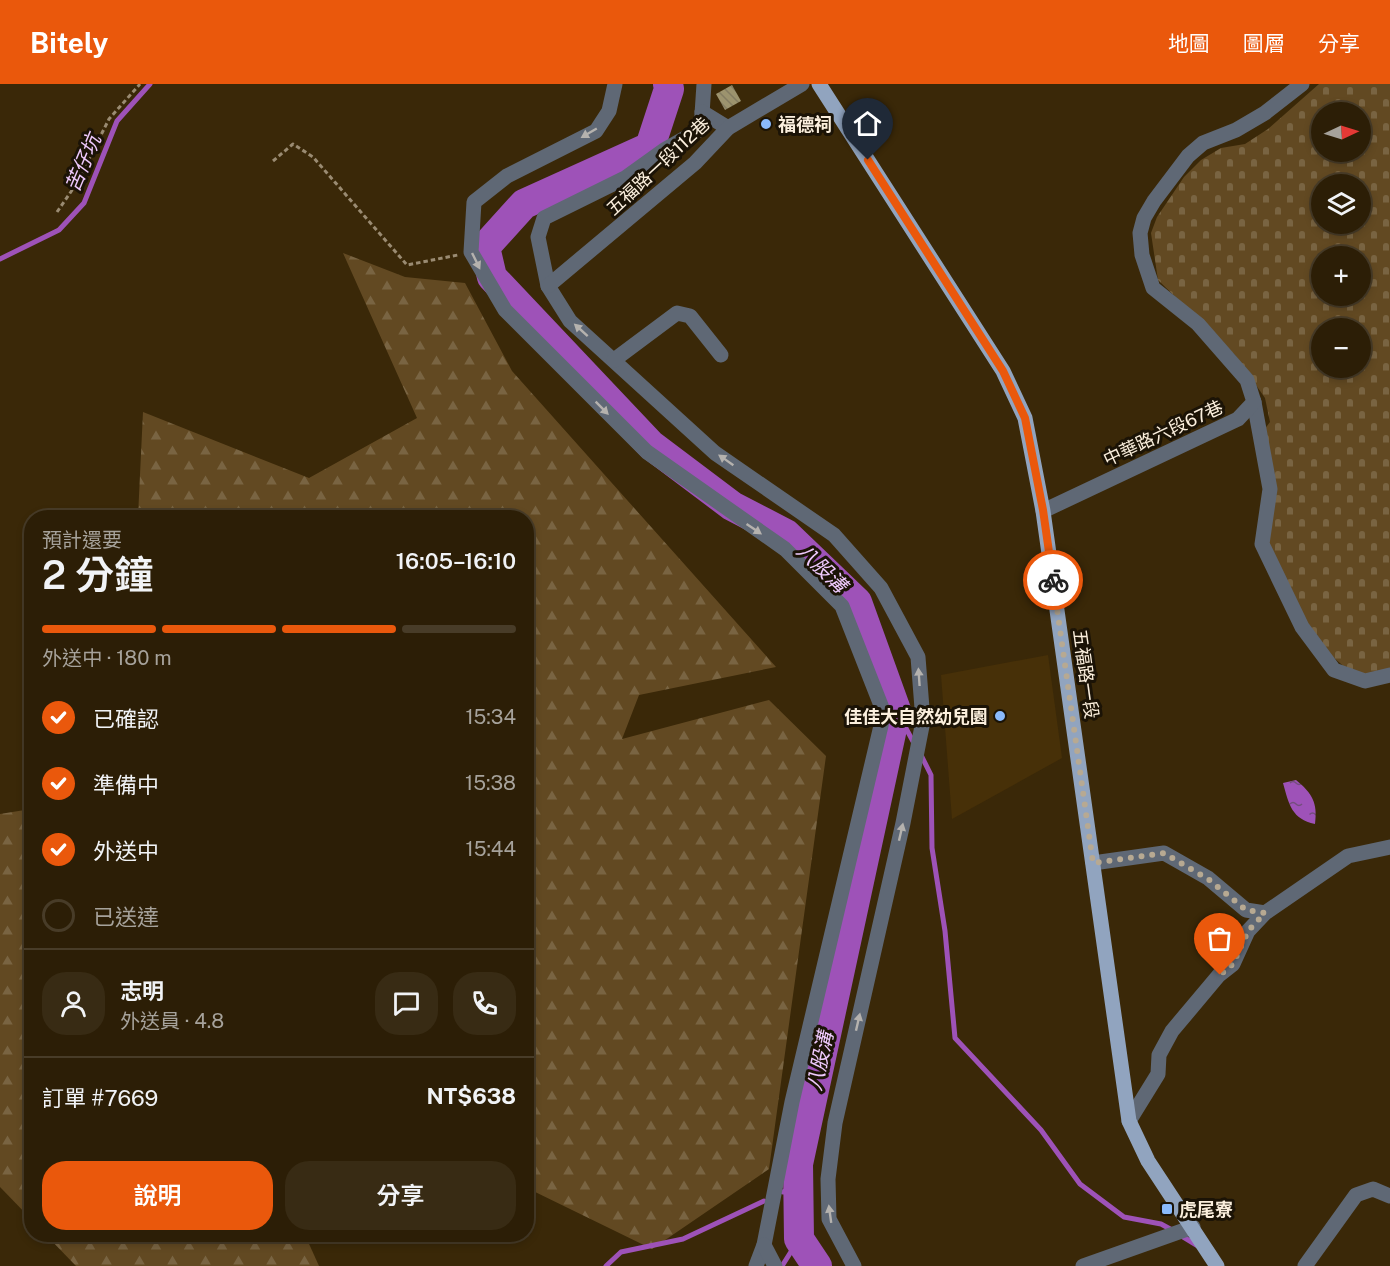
<!DOCTYPE html>
<html lang="zh-TW">
<meta charset="utf-8">
<style>
:root{--surface:#2c1e06;--page:#382b14;--text:#f1f3f6;--muted:#a6a29b;--line:#483c28;--accent:#ea580c}
body{margin:0;font-family:"Public Sans","Noto Sans TC",sans-serif;background:var(--page);color:var(--text);height:100vh;display:flex;flex-direction:column;font-size:22px;white-space:nowrap}
*{box-sizing:border-box;margin:0}
p{font-size:20px;color:var(--muted)}
.icon{flex:none;width:33px;height:33px;fill:none;stroke:currentColor;stroke-width:2;stroke-linecap:round;stroke-linejoin:round}
.map{position:relative;flex:1;overflow:hidden}
.details{position:absolute;left:24px;top:426px;width:510px;height:732px;display:flex;flex-direction:column;background:var(--surface);border-radius:24px;box-shadow:0 3px 9px #0003,0 0 0 2px var(--line)}
.details>*{flex:none}
.needle{width:39px;rotate:86deg}
.controls{position:absolute;left:1311px;top:18px;display:grid;gap:12px}
.controls a{display:grid;place-items:center;width:60px;height:60px;border-radius:50%;background:var(--surface);box-shadow:0 3px 9px #0003,0 0 0 2px var(--line);font-size:30px}
.pin{position:absolute;display:grid;place-items:center;width:51px;height:51px;color:#fff;margin:-62px -26px;border-radius:50% 50% 50% 0;rotate:-45deg;box-shadow:0 0 6px #0007}
.pin .icon{rotate:45deg}
.courier{position:absolute;display:grid;place-items:center;width:60px;height:60px;margin:-30px;border:4px solid #ea580c;border-radius:50%;background:#fff;color:#222;box-shadow:0 2px 8px #0007}
.summary em{font-style:normal;font-weight:600}
.summary div{display:flex;flex-direction:column-reverse}
.summary{display:flex;align-items:center;justify-content:space-between;height:102px;padding:0 18px}
h1{font-size:39px;font-weight:600;line-height:45px}
.bar{display:grid;grid-template-columns:repeat(4,1fr);gap:9px 6px;align-content:center;height:72px;padding:0 18px}
.bar i{height:8px;border-radius:4px;background:var(--line)}
.bar .active{background:var(--accent)}
.bar p{grid-column:span 4}
.line{display:flex;align-items:center;gap:15px;padding:0 18px;border-top:2px solid var(--line)}
.line div{flex:1}
.round{display:grid;place-items:center;flex:none;width:63px;height:63px;border-radius:24px;background:var(--page)}
ol{padding:0 18px;list-style:none}
li{display:flex;align-items:center;gap:18px;height:66px}
li p{margin-inline-start:auto}
li .icon{padding:6px;border-radius:50%;background:var(--accent);color:#fff;stroke-width:4}
li:last-child{color:var(--muted)}
li i{width:33px;height:33px;border:3px solid var(--line);border-radius:50%}
.primary-button{display:flex;gap:12px;margin-top:auto;padding:12px 18px}
.primary-button a{flex:1;height:69px;border-radius:24px;background:var(--accent);color:#fff;font-size:24px;font-weight:600;line-height:69px;text-align:center}
.primary-button a+a{background:var(--page);color:var(--text)}
header{display:flex;align-items:center;gap:36px;box-sizing:border-box;height:84px;padding:0 30px;background:var(--accent);color:#fff}
header strong{font-size:28px}
nav{display:flex;gap:33px;margin-inline-start:auto;font-size:21px}
.map>svg:first-child{display:block}
.built{fill:#473008}
.forest{fill:url(#forest-firs)}
.cemetery{fill:url(#cemetery-stones);fill-rule:evenodd}
.water{fill:url(#water-ripples)}
.lines{fill:none;stroke-linecap:round;stroke-linejoin:round}
.stream{stroke:#9e52b8;stroke-width:5}
.river{stroke:#9e52b8;stroke-width:30}
.building{fill:url(#building-back-hatch)}
.path{stroke:#9a8b72;stroke-width:3;stroke-dasharray:4.5 3;stroke-linecap:butt}
.minor{stroke:#5f6875;stroke-width:15}
.major{stroke:#91a4bf;stroke-width:15}
.oneway{fill:#b5b2ae}
.done{stroke:#b7a992;stroke-width:6;stroke-dasharray:0 10.8}
.route{stroke:#ea580c;stroke-width:8}
.poi-dot{fill:#8abafc;stroke:#1b1306;stroke-width:2}
.labels{text-anchor:middle;dominant-baseline:central;stroke-width:6;stroke-linejoin:round;paint-order:stroke}
.poi-label{font-size:18px;font-weight:bold;fill:#fbefdd;stroke:#1b1306;text-anchor:start}
.street-label{font-size:18px;fill:#fbefdd;stroke:#1b1306}
.water-label{font-size:20px;font-style:italic;fill:#efcafd;stroke:#1b1306}
</style>
<header>
<strong>Bitely</strong>
<nav><a>地圖</a><a>圖層</a><a>分享</a></nav>
</header>
<div class="map">
<svg width="1390" height="1182" viewBox="0 0 1390 1182">
<defs>
<pattern id="forest-firs" width="22" height="20" patternUnits="userSpaceOnUse" patternTransform="scale(1.5)"><rect width="22" height="20" fill="#624922"/><path d="M5 1l3.5 6h-7zM16 11l3.5 6h-7z" fill="#796442"/></pattern>
<pattern id="cemetery-stones" width="16" height="16" patternUnits="userSpaceOnUse" patternTransform="scale(1.5)"><rect width="16" height="16" fill="#624922"/><path d="M2 7V4a2 2 0 0 1 4 0v3zM10 15v-3a2 2 0 0 1 4 0v3z" fill="#796442"/></pattern>
<pattern id="water-ripples" width="26" height="14" patternUnits="userSpaceOnUse" patternTransform="scale(1.5)"><rect width="26" height="14" fill="#9e52b8"/><path d="M2 4q2-2 4 0t4 0M15 11q2-2 4 0t4 0" fill="none" stroke="#744d7d"/></pattern>
<pattern id="building-back-hatch" width="6" height="6" patternUnits="userSpaceOnUse" patternTransform="scale(1.5)"><rect width="6" height="6" fill="#9c936e"/><path d="M-1 5l2 2M0 0l6 6M5-1l2 2" fill="none" stroke="#847c61"/></pattern>
</defs>
<rect width="100%" height="100%" fill="#3a2808"/>
<polygon class="built" points="1048,571 1062,674 952,735 941,591"/>
<g class="forest">
<polygon points="343,169 405,193 465,199 512,287 776,583 639,611 622,655 769,616 826,672 769,1085 652,1165 527,1104 526,434 138,433 143,328 309,394 417,334"/>
<polygon points="31,725 32,725 31,1135 0,1103 0,730"/>
<polygon points="46,1151 305,1151 319,1182 76,1182"/>
</g>
<path class="cemetery" d="M1319 0H1390V586L1368 592 1347 585 1327 568 1309 545 1268 460 1264 346 1270 338 1265 314 1235 271 1158 196 1151 149 1157 133 1184 93 1201 76 1221 64 1245 60 1268 45ZM1322 28H1360V68H1322ZM1322 100H1360V140H1322ZM1322 172H1360V212H1322ZM1322 244H1360V284H1322Z"/>
<path class="water" d="M1296 696C1312 709 1318 719 1315 740 1292 735 1289 721 1283 699Z"/>
<g class="lines">
<g class="stream">
<polyline points="0,175 59,146 84,119 117,37 150,0"/>
<polyline points="896,626 915,661"/>
<polyline points="921,671 931,691 932,764 945,847 955,954 1041,1046 1080,1100 1124,1133 1161,1140 1172,1146"/>
<polyline points="783,1108 798,1100"/>
<polyline points="1180,1151 1198,1162"/>
<polyline points="606,1182 621,1168 683,1155 764,1117"/>
<polyline points="782,1182 799,1155"/>
</g>
<polyline class="river" points="668,0 669,5 650,63 524,120 485,163 492,193 651,361 732,422 786,450 857,518 896,626 798,1080 799,1155 817,1182"/>
</g>
<polygon class="building" points="732,1 741,17 725,26 716,10"/>
<g class="lines">
<g class="path">
<polyline points="273,77 293,60 313,73 407,181 458,171"/>
<polyline points="57,128 77,99 109,35 140,0"/>
</g>
<g class="minor">
<polyline points="615,0 609,27 596,47 507,92 474,118 471,168 505,226 647,368 785,465 842,522 884,629 792,1018 764,1161 756,1182"/>
<polyline points="704,0 701,45 664,66 625,94 544,134 538,153 548,202 570,237 715,369 834,451 881,504 918,573 923,637 903,739 835,1039 828,1095 829,1135 854,1182"/>
<polyline points="702,28 728,44"/>
<polyline points="548,202 695,79 728,44 802,0"/>
<polyline points="614,276 677,229 690,232 721,271"/>
<polyline points="1254,318 1270,405 1262,460 1302,543 1334,586 1365,597 1390,591"/>
<polyline points="1043,427 1238,335 1254,318 1247,296 1198,240 1153,204 1142,171 1140,149 1144,134 1154,117 1188,72 1203,59 1236,46 1265,29 1302,0"/>
<polyline points="1093,779 1164,769 1208,794 1246,826 1265,829"/>
<polyline points="1129,1037 1158,990 1159,971 1172,947 1219,891 1233,880 1248,847 1265,829 1348,772 1390,763"/>
<polyline points="764,1161 775,1182"/>
<polyline points="1083,1182 1193,1143"/>
<polyline points="1305,1182 1356,1111 1373,1105 1390,1112"/>
</g>
<polyline class="major" points="819,0 1003,287 1025,334 1043,427 1129,1037 1148,1077 1217,1182"/>
</g>
<defs><path id="oneway-solid" d="M-6-.8H1V-3.2L6.5 0L1 3.2V.8H-6Z" transform="scale(1.5)"/></defs>
<g class="oneway">
<use href="#oneway-solid" transform="translate(589 49) rotate(150)"/>
<use href="#oneway-solid" transform="translate(476 177) rotate(64)"/>
<use href="#oneway-solid" transform="translate(581 246) rotate(-138)"/>
<use href="#oneway-solid" transform="translate(602 324) rotate(45)"/>
<use href="#oneway-solid" transform="translate(726 376) rotate(-145)"/>
<use href="#oneway-solid" transform="translate(754 445) rotate(34)"/>
<use href="#oneway-solid" transform="translate(919 593) rotate(-94)"/>
<use href="#oneway-solid" transform="translate(901 748) rotate(-77)"/>
<use href="#oneway-solid" transform="translate(858 938) rotate(-77)"/>
<use href="#oneway-solid" transform="translate(830 1130) rotate(-98)"/>
</g>
<g class="lines">
<polyline class="done" points="1053,496 1093,779 1164,769 1208,795 1246,826 1265,829 1248,847 1233,880 1220,891"/>
<polyline class="route" points="868,76 1003,287 1025,334 1043,426 1053,496"/>
</g>
<g class="poi-dot">
<circle cx="766" cy="40" r="6"/>
<circle cx="1000" cy="632" r="6"/>
<rect x="1161" y="1119" width="12" height="12" rx="3"/>
</g>
<g class="labels">
<g class="poi-label">
<text x="778" y="40">福德祠</text>
<text x="988" y="632" text-anchor="end">佳佳大自然幼兒園</text>
<text x="1179" y="1125">虎尾寮</text>
</g>
<g class="street-label">
<text transform="translate(658 82) rotate(-43)">五福路一段112巷</text>
<text transform="translate(1163 349) rotate(-25)">中華路六段67巷</text>
<text transform="translate(1086 590) rotate(82)">五福路一段</text>
</g>
<g class="water-label">
<text transform="translate(83 79) rotate(-67)">苦仔坑</text>
<text transform="translate(822 484) rotate(44)">八股溝</text>
<text transform="translate(820 977) rotate(-78)">八股溝</text>
</g>
</g>
</svg>
<div class="controls">
<a><svg class="needle" viewBox="-14 -14 28 28"><path d="M0-13l5 13h-10z" fill="#e53935"/><path d="M0 13l5-13h-10z" fill="#a6a29b"/></svg></a>
<a><svg class="icon" aria-label="layers" viewBox="0 0 24 24"><path d="M12 4l9 5-9 5-9-5zM3 14l9 5 9-5"/></svg></a>
<a>+</a>
<a>−</a>
</div>
<div class="pin" style="left:1220px;top:891px;background:#ea580c"><svg class="icon" aria-label="bag" viewBox="0 0 24 24"><path d="M5 8h14l-1 12H6zM9 8a3 3 0 0 1 6 0"/></svg></div>
<div class="pin" style="left:868px;top:76px;background:#1f2937"><svg class="icon" aria-label="home" viewBox="0 0 24 24"><path d="M3 11l9-7 9 7M6 9v11h12V9"/></svg></div>
<div class="courier" style="left:1053px;top:496px"><svg class="icon" aria-label="bike" viewBox="0 0 24 24"><circle cx="6" cy="16" r="4"/><circle cx="18" cy="16" r="4"/><path d="M6 16l4-8h5l3 8M10 8l3 8H6M13 5h3"/></svg></div>
<section class="details">
<div class="summary"><div><h1>2 分鐘</h1><p>預計還要</p></div><em>16:05–16:10</em></div>
<div class="bar"><i class="active"></i><i class="active"></i><i class="active"></i><i></i><p>外送中 · 180 m</p></div>
<ol>
<li><svg class="icon" aria-label="check" viewBox="0 0 24 24"><path d="M5 12l5 5 9-10"/></svg>已確認<p>15:34</p></li>
<li><svg class="icon" aria-label="check" viewBox="0 0 24 24"><path d="M5 12l5 5 9-10"/></svg>準備中<p>15:38</p></li>
<li><svg class="icon" aria-label="check" viewBox="0 0 24 24"><path d="M5 12l5 5 9-10"/></svg>外送中<p>15:44</p></li>
<li><i></i>已送達</li>
</ol>
<div class="line" style="height:108px"><a class="round"><svg class="icon" aria-label="person" viewBox="0 0 24 24"><circle cx="12" cy="8" r="4"/><path d="M4 21q1-7 8-7t8 7"/></svg></a><div><b>志明</b><p>外送員 · 4.8</p></div><a class="round"><svg class="icon" aria-label="chat" viewBox="0 0 24 24"><path d="M4 5h16v11H9l-5 4z"/></svg></a><a class="round"><svg class="icon" aria-label="phone" viewBox="0 0 24 24"><path d="M5 4h4l2 5-3 2q2 4 5 5l2-3 5 2v4C11 20 4 13 5 4z"/></svg></a></div>
<div class="line" style="height:78px"><div>訂單 #7669</div><b>NT$638</b></div>
<div class="primary-button"><a>說明</a><a>分享</a></div>
</section>
</div>
